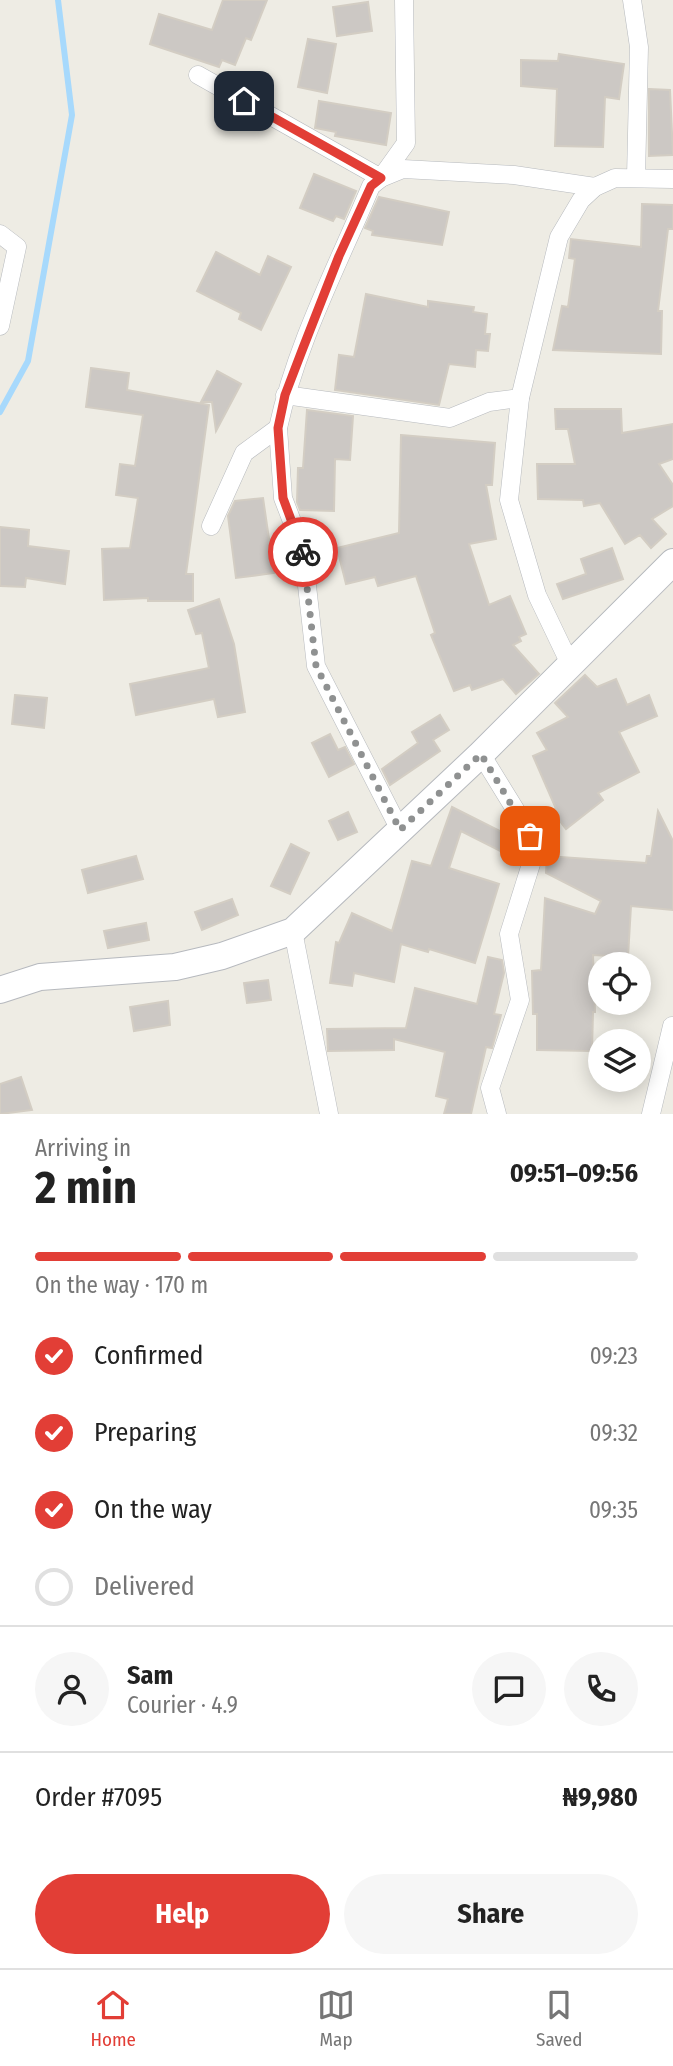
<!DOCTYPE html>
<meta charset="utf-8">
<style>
:root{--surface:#fff;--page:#f6f6f6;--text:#222;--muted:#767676;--line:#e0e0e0;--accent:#e23e36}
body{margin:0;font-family:"Fira Sans Condensed",sans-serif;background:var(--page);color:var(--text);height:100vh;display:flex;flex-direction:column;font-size:26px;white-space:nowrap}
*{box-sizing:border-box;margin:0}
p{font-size:23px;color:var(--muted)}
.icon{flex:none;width:38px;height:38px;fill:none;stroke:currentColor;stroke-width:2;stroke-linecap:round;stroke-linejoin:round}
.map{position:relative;height:1114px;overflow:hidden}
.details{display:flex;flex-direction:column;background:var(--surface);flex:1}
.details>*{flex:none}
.controls{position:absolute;left:588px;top:952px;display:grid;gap:14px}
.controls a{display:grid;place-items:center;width:63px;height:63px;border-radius:50%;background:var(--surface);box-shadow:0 4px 18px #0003;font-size:35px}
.pin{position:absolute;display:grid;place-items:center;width:60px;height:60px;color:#fff;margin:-30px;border-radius:14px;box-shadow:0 4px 10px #0006}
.courier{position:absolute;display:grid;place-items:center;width:70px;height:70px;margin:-35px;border:5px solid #e23e36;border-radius:50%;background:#fff;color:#222;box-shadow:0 2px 9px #0007}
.overview em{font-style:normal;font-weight:700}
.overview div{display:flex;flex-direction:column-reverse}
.overview{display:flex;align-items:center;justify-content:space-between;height:119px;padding:0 35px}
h1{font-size:46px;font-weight:700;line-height:52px}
.bar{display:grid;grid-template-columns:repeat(4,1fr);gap:10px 7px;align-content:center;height:84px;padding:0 35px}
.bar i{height:9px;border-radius:5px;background:var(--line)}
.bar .current{background:var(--accent)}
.bar p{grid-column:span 4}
.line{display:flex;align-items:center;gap:18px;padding:0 35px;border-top:2px solid var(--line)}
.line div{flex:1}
.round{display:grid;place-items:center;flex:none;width:74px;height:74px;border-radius:37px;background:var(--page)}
ol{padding:0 35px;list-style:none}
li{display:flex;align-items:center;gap:21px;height:77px}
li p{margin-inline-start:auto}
li .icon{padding:7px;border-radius:50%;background:var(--accent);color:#fff;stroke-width:4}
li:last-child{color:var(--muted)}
li i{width:38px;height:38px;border:4px solid var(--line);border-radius:50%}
.cta{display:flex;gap:14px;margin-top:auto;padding:14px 35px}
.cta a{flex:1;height:80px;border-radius:42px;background:var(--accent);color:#fff;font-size:28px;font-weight:700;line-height:80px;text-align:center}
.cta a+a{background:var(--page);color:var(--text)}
.tabs{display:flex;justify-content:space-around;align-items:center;height:98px;border-top:2px solid var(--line);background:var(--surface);font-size:19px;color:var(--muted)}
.tabs a{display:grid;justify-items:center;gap:4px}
.tabs .current{color:var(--accent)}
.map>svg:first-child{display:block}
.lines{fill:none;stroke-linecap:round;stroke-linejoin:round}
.stream{stroke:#a7d9fc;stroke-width:6}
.building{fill:#ccc8c4;stroke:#d3cdc3;stroke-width:2}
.street-casing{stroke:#b7babe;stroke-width:19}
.secondary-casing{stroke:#b6b9be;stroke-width:28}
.street{stroke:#fff;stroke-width:18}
.secondary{stroke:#fff;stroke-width:26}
.done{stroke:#8f9191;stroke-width:7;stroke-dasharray:0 12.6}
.route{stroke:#e23e36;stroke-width:9}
</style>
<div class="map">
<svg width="673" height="1114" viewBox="0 0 673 1114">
<rect width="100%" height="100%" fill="#eeece4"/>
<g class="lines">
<polyline class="stream" points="0,412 28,361 72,115 58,0"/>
</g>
<g class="building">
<polygon points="223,0 267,0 251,40 246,38 235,65 222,60 219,67 150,44 159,14 212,30"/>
<polygon points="368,2 372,31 337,36 333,7"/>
<polygon points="308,39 336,44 327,93 298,87"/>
<polygon points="559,54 624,64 619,99 605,97 603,147 555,146 557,89 521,86 521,60 558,61"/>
<polygon points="649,89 670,90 673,155 649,156"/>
<polygon points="319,101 391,113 386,145 335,136 336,132 315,128"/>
<polygon points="314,174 356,191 344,219 336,216 333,221 300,208"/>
<polygon points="379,197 449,212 442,245 372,235 373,231 365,228"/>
<polygon points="642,204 673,205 673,229 668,229 658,311 662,311 661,354 553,350 562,306 568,307 575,259 569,258 571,239 641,247"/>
<polygon points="216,252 260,275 268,256 291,267 261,330 239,319 241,313 197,291"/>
<polygon points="366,294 428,307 428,301 474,307 473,312 487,314 485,334 490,334 488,351 476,350 475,367 449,364 439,405 335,390 339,355 354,357"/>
<polygon points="91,368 129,373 127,390 209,405 186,574 193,574 193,601 148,601 148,598 104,600 102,549 130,548 138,498 116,495 120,464 135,466 143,415 86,407"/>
<polygon points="217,371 241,384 216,431 212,402 201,402"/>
<polygon points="555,409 621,409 622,433 673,424 673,459 659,464 673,485 673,506 652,519 666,534 651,548 640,535 625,544 600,503 584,506 583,500 538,499 537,464 575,464 568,429 556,429"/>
<polygon points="307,410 353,416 350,460 335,459 334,511 300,510 297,502 298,468 303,468"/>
<polygon points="401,435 495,443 492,485 486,485 496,539 469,544 489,605 510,596 526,634 519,637 521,641 513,645 539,674 516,694 503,679 472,690 470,685 454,691 431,635 435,633 416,576 378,586 375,577 346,584 337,548 399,533"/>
<polygon points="263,498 274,573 236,578 228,516 235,501"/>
<polygon points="0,527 29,530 28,546 69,551 65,584 26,578 25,587 0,586"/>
<polygon points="612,548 623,579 563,599 557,584 586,574 581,559"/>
<polygon points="219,599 234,644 245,712 218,717 214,699 136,715 130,684 209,668 202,633 196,634 188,610"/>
<polygon points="585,675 597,687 616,679 627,705 649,695 657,716 619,732 639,772 598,793 603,800 566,829 554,813 557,811 533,756 547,750 537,733 568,717 555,703"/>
<polygon points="15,695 47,698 44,728 12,724"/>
<polygon points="440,715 449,730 433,740 440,751 390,785 382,769 418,743 412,732"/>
<polygon points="330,734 338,750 345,747 354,764 329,777 312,743"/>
<polygon points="452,807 522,842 525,847 521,859 516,859 461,831 449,868 499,884 475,963 429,949 428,952 401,944 394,982 354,973 352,986 330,983 336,942 339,943 352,913 392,931 412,861 431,866"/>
<polygon points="658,811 673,841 673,910 631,906 628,957 593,955 595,1012 593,1012 592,1051 537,1050 537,1014 533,1014 532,971 541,970 545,898 595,914 601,901 546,873 547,856 646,863 647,856 651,856"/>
<polygon points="348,812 357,832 338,840 329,821"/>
<polygon points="291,844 309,853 290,894 271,886"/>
<polygon points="136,856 143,879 88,893 82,870"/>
<polygon points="232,899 238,915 202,930 195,912"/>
<polygon points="146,923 149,940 108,948 104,931"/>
<polygon points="488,957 502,960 504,973 494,1014 501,1015 492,1048 486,1047 471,1114 444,1114 448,1099 436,1096 445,1052 394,1039 394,1050 328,1051 327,1029 406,1028 415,988 477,1004"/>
<polygon points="268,980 271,1000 247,1003 244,983"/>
<polygon points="168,1001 170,1025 134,1031 130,1007"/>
<polygon points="21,1077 32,1110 0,1114 0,1084"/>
</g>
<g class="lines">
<g class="street-casing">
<g id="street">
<polyline points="632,0 639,47 636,177"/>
<polyline points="198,75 381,178 406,143 404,0"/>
<polyline points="0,234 17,247 0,326"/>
<polyline points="285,395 450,418 489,402 520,398"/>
<polyline points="278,428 283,498 303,550 316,666 400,830"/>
<path d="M211 526 244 453 278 428C296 344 338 265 371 186L381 178 403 169 514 175 595 187"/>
<polyline points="570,664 537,595 509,500 520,398 559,237 581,200 595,187 615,178 673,179"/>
<polyline points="481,754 537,845 509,934 520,1000 490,1088 497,1114"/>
<polyline points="293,931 329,1114"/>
<polyline points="651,1114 672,1026"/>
</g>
</g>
<g class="secondary-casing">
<polyline id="secondary" points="0,990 40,977 175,967 222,956 293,931 481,754 673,562"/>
</g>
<use href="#street" class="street"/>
<use href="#secondary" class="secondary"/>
</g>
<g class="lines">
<polyline class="done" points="303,552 316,666 400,830 481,754 530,836"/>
<polyline class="route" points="244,101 381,178 371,186 339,256 303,348 285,395 278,428 283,498 303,552"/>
</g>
</svg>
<div class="controls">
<a><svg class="icon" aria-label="locate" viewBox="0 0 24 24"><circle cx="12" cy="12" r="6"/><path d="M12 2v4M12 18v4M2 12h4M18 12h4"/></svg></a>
<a><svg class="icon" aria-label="layers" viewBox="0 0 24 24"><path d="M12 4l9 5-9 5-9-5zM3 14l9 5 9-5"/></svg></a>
</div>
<div class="pin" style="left:530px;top:836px;background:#ea580c"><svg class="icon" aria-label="bag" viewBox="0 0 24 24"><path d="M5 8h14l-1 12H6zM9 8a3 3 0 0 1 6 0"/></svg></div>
<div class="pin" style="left:244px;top:101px;background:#1f2937"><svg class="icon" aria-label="home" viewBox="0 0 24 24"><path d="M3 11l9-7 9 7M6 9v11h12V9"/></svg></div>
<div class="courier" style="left:303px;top:552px"><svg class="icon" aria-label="bike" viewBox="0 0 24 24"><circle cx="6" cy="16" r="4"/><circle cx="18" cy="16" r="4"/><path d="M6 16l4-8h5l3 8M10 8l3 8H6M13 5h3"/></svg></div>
</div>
<section class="details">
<div class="overview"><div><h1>2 min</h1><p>Arriving in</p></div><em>09:51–09:56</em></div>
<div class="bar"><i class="current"></i><i class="current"></i><i class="current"></i><i></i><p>On the way · 170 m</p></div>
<ol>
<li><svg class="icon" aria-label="check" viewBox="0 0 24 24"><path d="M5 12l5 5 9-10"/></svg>Confirmed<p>09:23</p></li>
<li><svg class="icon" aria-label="check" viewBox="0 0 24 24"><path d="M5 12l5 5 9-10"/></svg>Preparing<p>09:32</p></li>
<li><svg class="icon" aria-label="check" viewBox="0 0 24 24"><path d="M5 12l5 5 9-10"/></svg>On the way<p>09:35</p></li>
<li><i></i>Delivered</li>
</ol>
<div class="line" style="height:126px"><a class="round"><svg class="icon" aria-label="person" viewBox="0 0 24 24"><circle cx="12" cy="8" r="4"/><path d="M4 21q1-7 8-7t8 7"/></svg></a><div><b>Sam</b><p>Courier · 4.9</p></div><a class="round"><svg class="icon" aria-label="chat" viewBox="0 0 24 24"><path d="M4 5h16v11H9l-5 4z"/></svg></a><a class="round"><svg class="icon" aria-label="phone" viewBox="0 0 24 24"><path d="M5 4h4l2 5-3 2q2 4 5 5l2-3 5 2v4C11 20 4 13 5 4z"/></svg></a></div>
<div class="line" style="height:91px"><div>Order #7095</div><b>₦9,980</b></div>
<div class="cta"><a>Help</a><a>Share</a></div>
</section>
<nav class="tabs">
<a class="current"><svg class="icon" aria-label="home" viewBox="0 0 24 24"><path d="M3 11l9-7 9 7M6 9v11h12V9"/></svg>Home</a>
<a><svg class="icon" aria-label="map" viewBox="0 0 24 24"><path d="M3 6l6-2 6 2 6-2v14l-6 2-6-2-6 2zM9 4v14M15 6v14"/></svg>Map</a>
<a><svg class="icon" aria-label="saved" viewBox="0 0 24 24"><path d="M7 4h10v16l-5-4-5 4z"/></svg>Saved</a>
</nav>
